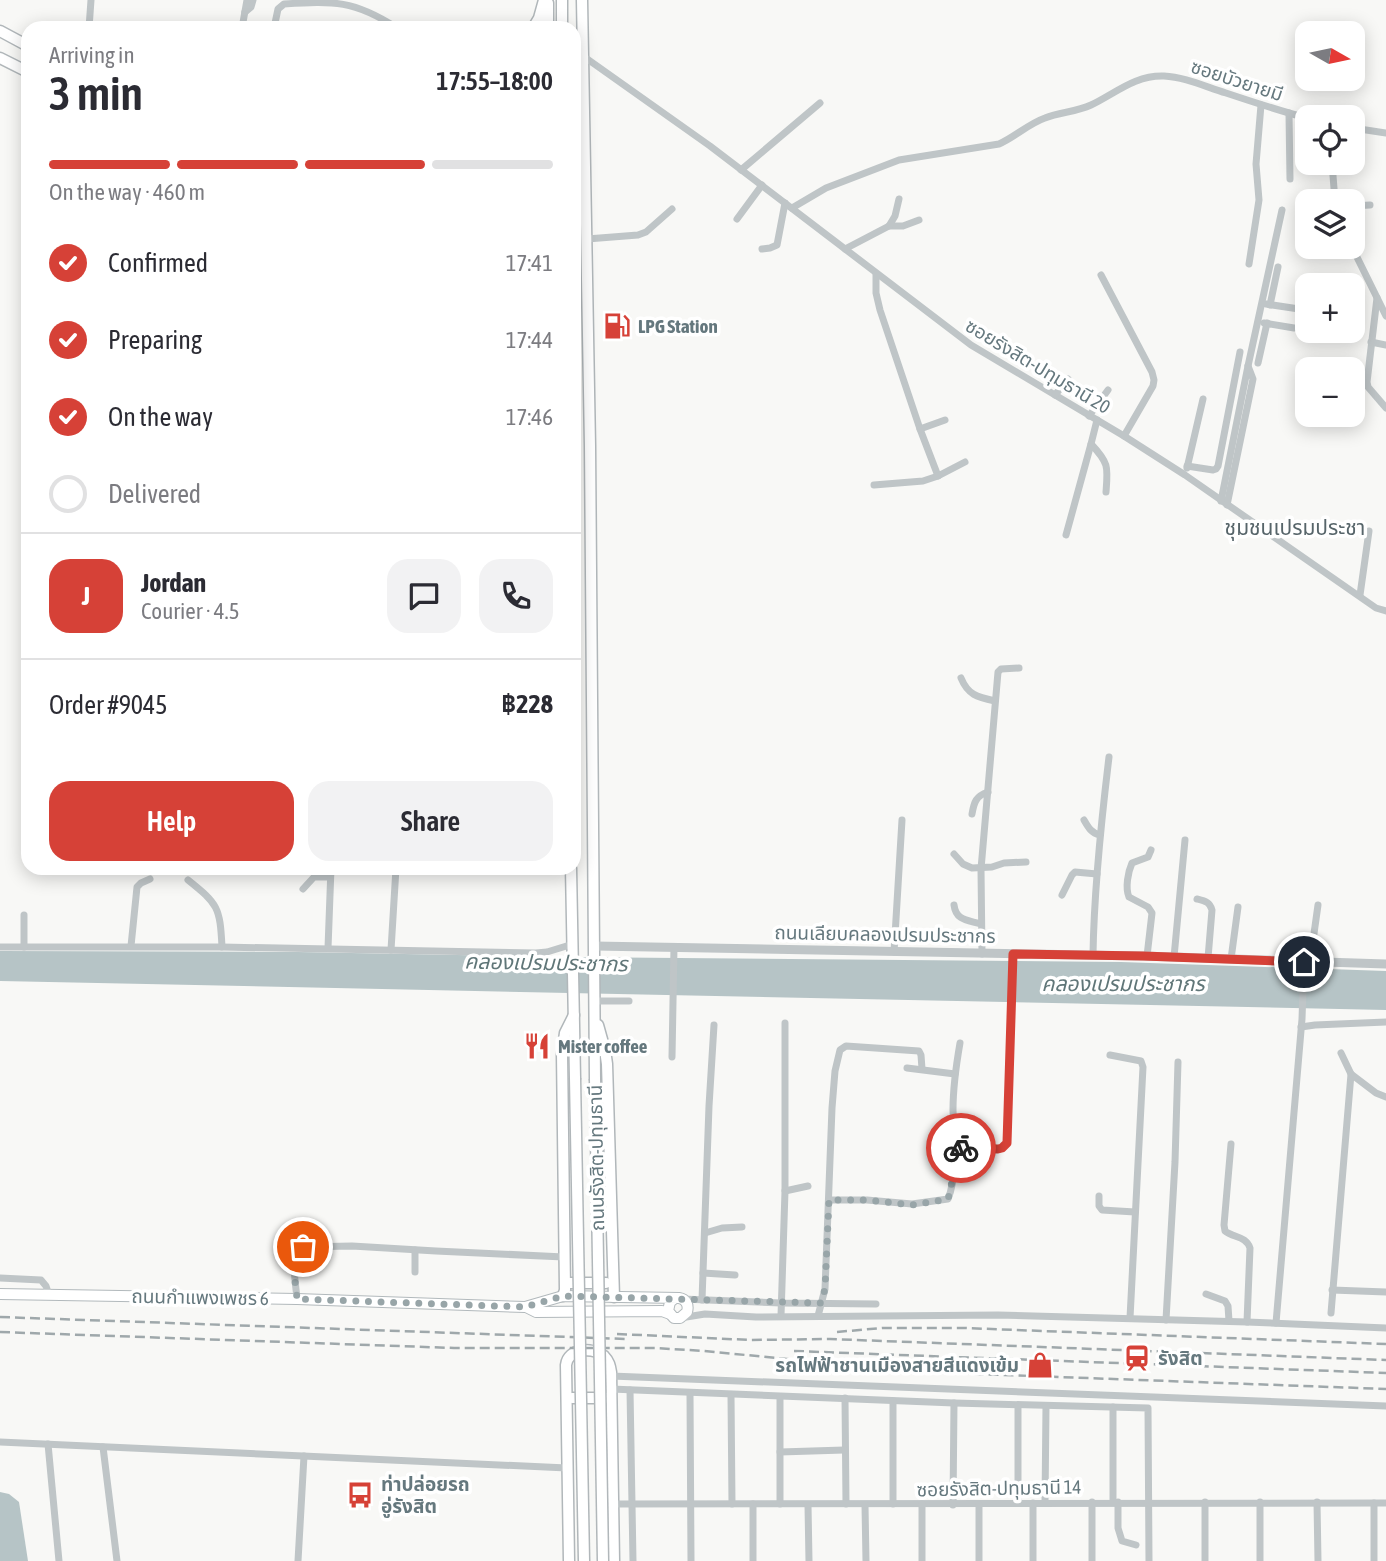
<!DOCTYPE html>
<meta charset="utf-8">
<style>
:root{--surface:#fff;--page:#f2f2f3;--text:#2b2b33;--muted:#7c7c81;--line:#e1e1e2;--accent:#d64137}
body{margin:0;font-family:"Asap Condensed","Noto Sans Thai",sans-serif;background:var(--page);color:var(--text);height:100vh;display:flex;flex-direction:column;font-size:26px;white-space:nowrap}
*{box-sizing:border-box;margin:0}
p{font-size:23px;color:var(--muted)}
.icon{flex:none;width:38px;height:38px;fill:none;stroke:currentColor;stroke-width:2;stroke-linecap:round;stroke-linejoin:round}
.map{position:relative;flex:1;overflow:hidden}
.side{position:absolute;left:21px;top:21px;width:560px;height:854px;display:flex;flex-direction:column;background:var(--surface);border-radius:21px;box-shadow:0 4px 18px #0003}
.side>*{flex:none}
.needle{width:46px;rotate:99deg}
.tools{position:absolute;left:1295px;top:21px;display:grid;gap:14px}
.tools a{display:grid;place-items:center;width:70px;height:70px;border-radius:14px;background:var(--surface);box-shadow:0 4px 18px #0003;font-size:35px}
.pin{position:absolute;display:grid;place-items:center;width:60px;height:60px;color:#fff;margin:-30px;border:4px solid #fff;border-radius:50%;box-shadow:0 2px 7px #0007}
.courier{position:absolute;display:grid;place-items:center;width:70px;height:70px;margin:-35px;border:5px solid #d64137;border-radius:50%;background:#fff;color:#222;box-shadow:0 2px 9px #0007}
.overview em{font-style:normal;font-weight:600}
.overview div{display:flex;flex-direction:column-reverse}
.overview{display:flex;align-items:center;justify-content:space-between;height:119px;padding:0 28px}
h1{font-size:46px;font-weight:600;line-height:52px}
.bar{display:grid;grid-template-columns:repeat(4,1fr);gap:10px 7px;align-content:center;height:84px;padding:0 28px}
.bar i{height:9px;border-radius:5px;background:var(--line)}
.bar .active{background:var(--accent)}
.bar p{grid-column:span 4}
.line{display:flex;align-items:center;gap:18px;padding:0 28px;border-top:2px solid var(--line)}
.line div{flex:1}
.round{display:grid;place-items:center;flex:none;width:74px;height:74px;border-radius:21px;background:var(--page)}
ol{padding:0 28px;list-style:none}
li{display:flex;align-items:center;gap:21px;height:77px}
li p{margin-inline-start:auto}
li .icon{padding:7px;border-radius:50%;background:var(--accent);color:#fff;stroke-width:4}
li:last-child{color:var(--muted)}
li i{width:38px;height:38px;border:4px solid var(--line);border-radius:50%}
.cta{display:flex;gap:14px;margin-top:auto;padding:14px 28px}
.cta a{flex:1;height:80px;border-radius:21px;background:var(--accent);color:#fff;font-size:28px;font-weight:600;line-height:80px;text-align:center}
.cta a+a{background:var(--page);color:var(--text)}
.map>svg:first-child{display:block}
.water{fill:#b6c4c6}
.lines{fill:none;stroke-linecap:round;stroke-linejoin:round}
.secondary-casing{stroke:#b2b9bc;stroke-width:12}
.primary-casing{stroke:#b1b7ba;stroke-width:13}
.minor{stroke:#bfc5c7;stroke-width:7}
.tertiary{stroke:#bfc5c7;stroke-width:9}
.secondary{stroke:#fff;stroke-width:10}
.primary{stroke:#fff;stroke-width:10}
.rail{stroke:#9fa8ab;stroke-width:2.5;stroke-dasharray:10 5;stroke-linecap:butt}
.primary-bridge-casing{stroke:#b1b7ba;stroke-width:13;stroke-linecap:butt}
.primary-bridge{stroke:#fff;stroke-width:10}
.done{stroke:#98a5a8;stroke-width:7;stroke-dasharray:0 12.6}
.route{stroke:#d64137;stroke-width:9}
.labels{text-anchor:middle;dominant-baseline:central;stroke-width:7;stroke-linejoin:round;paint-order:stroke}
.street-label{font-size:19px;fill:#65787e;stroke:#fff}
.poi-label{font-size:19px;font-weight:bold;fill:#65787e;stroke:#fff;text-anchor:start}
.neighbourhood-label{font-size:21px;fill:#57656a;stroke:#fff}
.water-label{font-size:21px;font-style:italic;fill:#607678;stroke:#fff}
</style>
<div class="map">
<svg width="1386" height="1561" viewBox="0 0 1386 1561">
<rect width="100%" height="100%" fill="#f8f8f6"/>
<g class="water">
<polygon points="0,951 298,952 565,957 1121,962 1386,971 1386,1010 0,981"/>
<polygon points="0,1492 9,1494 19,1502 28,1561 0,1561"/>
</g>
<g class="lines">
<g class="secondary-casing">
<g id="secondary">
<path d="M0 1294 297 1299 525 1307 563 1296 679 1298C686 1299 689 1305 687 1312L680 1318H674L668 1311 670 1302 675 1298"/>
<polyline points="526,1307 536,1312 662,1311 670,1314"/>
</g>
</g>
<g class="primary-casing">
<g id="primary">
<polyline points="562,0 562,28"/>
<polyline points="582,0 590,446 595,1079"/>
<polyline points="548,3 548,28"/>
<polyline points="533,28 539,18 544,0"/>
<polyline points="0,31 28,46"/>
<polyline points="0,58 28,72"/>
<polyline points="574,108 579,146"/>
<polyline points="571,868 575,1078"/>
<polyline points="598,1025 605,1050 607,1064 614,1297"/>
<polyline points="570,1283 606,1283"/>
<polyline points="563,1296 565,1290 562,1054 565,1033 574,1015"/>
<polyline points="572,1398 608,1398"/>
<path d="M569 1561 566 1365C568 1348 592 1347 604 1356 609 1361 610 1366 611 1372L614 1561"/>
</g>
</g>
<g class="minor">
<polyline points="245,12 251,7 253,0"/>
<polyline points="89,28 91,0"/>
<polyline points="242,28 247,0"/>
<path d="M274 28 278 9 284 4C334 1 354 0 397 28"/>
<polyline points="583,56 710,146 971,345 1124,436 1185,475 1376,608 1386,611"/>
<polyline points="1289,113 1290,179"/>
<polyline points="1353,128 1386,133"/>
<polyline points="1353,157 1360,156"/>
<polyline points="1332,163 1335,201"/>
<polyline points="741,170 820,103"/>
<polyline points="1353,206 1370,205"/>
<path d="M792 208 826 188 899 160 999 144C1015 137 1028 124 1045 118 1060 112 1076 112 1091 105 1116 93 1135 75 1164 76 1185 77 1206 87 1226 93 1253 102 1280 111 1307 118"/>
<polyline points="737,219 762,185"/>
<polyline points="889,226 903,226 919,220"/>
<polyline points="587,239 638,235 646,232 672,209"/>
<polyline points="1352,247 1386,316"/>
<polyline points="762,249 770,248 777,245 785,203"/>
<polyline points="845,249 889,226 895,216 899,199"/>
<polyline points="1249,264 1259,200 1256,164 1261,105"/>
<polyline points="876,274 876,293 880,310 920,429 938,476 965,462"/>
<polyline points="1101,275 1152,372 1154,380 1153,386 1124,436"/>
<polyline points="1377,298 1367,382 1368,387 1386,408"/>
<polyline points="1266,304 1299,309"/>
<polyline points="1270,305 1278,267"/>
<polyline points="1264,323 1294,328"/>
<polyline points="1371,342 1386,345"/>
<polyline points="1258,363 1267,323"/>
<polyline points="1055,395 1068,379"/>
<polyline points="1089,416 1108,390"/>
<path d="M1097 420 1091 444C1109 463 1108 467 1106 492"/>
<polyline points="920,429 945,420"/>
<polyline points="1187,466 1213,470 1216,469 1218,466 1240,352"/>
<polyline points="1187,468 1203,399"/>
<polyline points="874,485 923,481 938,476"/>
<polyline points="1221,501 1248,366 1282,210"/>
<polyline points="1227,505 1253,379 1248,366"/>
<polyline points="1066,535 1091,444"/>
<polyline points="1360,595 1369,531"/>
<path d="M961 678C968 695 977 697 995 701"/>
<path d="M972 814C974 802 976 796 988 792"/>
<path d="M1084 820C1088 827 1091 833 1100 835"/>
<polyline points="954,854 963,864 972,868 992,867 1004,863 1026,862"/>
<path d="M188 880C218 904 220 907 222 947"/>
<polyline points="303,889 314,877 330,877"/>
<polyline points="1062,895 1072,875 1075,872 1097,874"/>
<path d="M1197 899C1205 901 1210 902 1212 910L1208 958"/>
<path d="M954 905C956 921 968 920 981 924"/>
<polyline points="131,946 137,887 141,883 150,879"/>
<polyline points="0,947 222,947 536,953 547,952 573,944"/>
<polyline points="24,947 24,915"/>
<polyline points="328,948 331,868"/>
<polyline points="391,950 396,868"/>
<polyline points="894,952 902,820"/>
<polyline points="982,954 981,869 998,672 1001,669 1019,668"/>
<path d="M1093 955C1094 889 1101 823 1109 757"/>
<path d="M1147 956 1152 913 1148 907 1129 897C1125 888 1128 872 1132 863L1148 857 1151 850"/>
<polyline points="1174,957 1185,840"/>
<polyline points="1231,959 1238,907"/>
<polyline points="1310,962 1318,905"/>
<polyline points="594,1001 629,1001"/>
<polyline points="1301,1027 1315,1025 1386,1022"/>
<polyline points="1341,1053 1351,1074 1376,1093 1386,1097"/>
<polyline points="1110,1055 1141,1061 1143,1067 1130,1318"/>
<polyline points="672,1057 674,947"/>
<polyline points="907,1068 955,1074"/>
<path d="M1231 1144 1224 1225 1225 1231C1234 1238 1246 1236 1250 1248L1247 1322"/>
<polyline points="955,1149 998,1149 1002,1148 1007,1143 1013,954"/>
<polyline points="785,1191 808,1186"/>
<polyline points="1099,1196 1099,1206 1102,1210 1135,1212"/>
<path d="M829 1200H867L912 1204 948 1199C958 1175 954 1137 953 1110 953 1088 956 1066 960 1043"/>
<polyline points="705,1233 722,1228 742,1227"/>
<polyline points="415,1250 415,1272"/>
<polyline points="703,1273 735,1275"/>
<polyline points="0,1278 41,1280 46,1286 49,1295"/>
<polyline points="1332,1290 1386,1292"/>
<polyline points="1206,1294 1225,1301 1228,1306 1229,1321"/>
<path d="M297 1299C296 1283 289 1257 303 1247L352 1246 436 1251 564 1257"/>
<polyline points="682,1299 781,1303 876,1304"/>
<polyline points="702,1300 709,1106 714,1025"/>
<polyline points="1331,1313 1351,1074"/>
<polyline points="781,1316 785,1191 785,1023"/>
<polyline points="818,1316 825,1289 832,1108 835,1071 840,1050 846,1046 919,1051 921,1055 922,1069"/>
<polyline points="680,1318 705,1314 756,1317 998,1315 1247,1322 1386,1328"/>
<polyline points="1166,1320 1175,1162 1178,1062"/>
<polyline points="1276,1323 1302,1019 1304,962"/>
<polyline points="611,1376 1386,1406"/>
<polyline points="611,1389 954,1403 1148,1408 1149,1561"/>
<polyline points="630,1390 633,1561"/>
<polyline points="690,1393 691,1561"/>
<polyline points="731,1395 732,1504"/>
<polyline points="780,1397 780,1504"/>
<polyline points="845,1398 846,1504"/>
<polyline points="1113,1407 1113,1502"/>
<polyline points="0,1442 567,1468"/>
<polyline points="48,1444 59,1561"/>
<polyline points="103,1447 117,1561"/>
<polyline points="780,1452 844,1450"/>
<polyline points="1118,1502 1118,1528 1122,1541 1136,1545"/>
<polyline points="1260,1502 1260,1561"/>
<polyline points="1317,1502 1318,1561"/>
<polyline points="1018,1503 1018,1405"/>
<polyline points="1033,1503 1033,1561"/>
<polyline points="1045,1503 1046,1406"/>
<polyline points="1374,1503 1374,1561"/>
<path d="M613 1504C871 1506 1128 1501 1386 1503"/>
<polyline points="893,1504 893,1401"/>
<polyline points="922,1504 922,1561"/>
<polyline points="808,1505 809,1561"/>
<polyline points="865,1505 866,1561"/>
<polyline points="953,1505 954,1403"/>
<polyline points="979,1505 979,1561"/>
<polyline points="298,1561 304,1456"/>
<polyline points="753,1561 753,1504"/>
<polyline points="1092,1561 1092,1502"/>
<polyline points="1205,1561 1205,1502"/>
</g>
<polyline class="tertiary" points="594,946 1143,956 1386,964"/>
<use href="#secondary" class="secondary"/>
<use href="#primary" class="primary"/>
<g class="rail">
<polyline points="0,1317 626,1339"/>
<polyline points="0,1332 454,1348 655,1348 704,1351 923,1372 1386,1389"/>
<polyline points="837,1332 882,1328 964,1328 1386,1344"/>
<polyline points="617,1334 751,1340 830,1339 1386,1360"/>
<polyline points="794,1351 1386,1373"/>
</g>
<g class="primary-bridge-casing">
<g id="primary-bridge">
<polyline points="575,1078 584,1561"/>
<polyline points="595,1079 603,1561"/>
</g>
</g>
<use href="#primary-bridge" class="primary-bridge"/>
</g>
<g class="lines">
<path class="done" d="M303 1247C289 1258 296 1283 297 1299L525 1307 563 1296 821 1303 825 1289 829 1200H867L912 1205 948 1199 951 1188 955 1149 961 1148"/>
<polyline class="route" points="961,1148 998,1149 1002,1148 1007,1143 1013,954 1143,956 1304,962"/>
</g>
<defs>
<g id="fuel-bare" transform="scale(2.1)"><path d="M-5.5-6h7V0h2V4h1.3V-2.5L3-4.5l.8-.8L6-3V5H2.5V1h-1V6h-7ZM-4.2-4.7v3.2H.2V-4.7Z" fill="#d64137" stroke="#fff" stroke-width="2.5" paint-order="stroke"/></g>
<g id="restaurant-bare" transform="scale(2.1)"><path d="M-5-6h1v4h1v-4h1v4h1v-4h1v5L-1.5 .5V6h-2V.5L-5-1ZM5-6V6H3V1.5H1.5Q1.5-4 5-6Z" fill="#d64137" stroke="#fff" stroke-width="2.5" paint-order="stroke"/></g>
<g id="station-bare" transform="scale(2.1)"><path d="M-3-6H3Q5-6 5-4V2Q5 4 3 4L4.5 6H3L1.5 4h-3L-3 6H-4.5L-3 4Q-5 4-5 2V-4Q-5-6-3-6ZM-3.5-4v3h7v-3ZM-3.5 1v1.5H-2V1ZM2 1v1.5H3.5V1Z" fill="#d64137" stroke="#fff" stroke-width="2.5" paint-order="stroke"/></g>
<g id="shop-bare" transform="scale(2.1)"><path d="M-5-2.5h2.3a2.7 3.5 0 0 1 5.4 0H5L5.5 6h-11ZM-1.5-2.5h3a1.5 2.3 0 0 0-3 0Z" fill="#d64137" stroke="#fff" stroke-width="2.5" paint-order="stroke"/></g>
<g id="bus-bare" transform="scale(2.1)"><path d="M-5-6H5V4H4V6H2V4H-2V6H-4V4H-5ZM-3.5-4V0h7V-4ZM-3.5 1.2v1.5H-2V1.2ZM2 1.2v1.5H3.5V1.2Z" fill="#d64137" stroke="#fff" stroke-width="2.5" paint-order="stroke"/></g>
</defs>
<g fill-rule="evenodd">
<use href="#fuel-bare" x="617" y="326"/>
<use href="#restaurant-bare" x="537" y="1046"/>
<use href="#station-bare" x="1137" y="1358"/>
<use href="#shop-bare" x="1040" y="1365"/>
<use href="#bus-bare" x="360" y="1495"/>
</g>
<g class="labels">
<g class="street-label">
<text transform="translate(1237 80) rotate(18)">ซอยบัวยายมี</text>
<text transform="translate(1038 366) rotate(31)">ซอยรังสิต-ปทุมธานี 20</text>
<text transform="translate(885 934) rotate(1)">ถนนเลียบคลองเปรมประชากร</text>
<text transform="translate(596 1158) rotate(-91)">ถนนรังสิต-ปทุมธานี</text>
<text transform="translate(200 1297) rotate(1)">ถนนกำแพงเพชร 6</text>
<text transform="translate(999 1488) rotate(-1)">ซอยรังสิต-ปทุมธานี 14</text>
</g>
<g class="poi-label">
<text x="638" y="326">LPG Station</text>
<text x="558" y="1046">Mister coffee</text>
<text x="1158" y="1358">รังสิต</text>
<text x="1019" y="1365" text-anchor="end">รถไฟฟ้าชานเมืองสายสีแดงเข้ม</text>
<text x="381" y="1484">ท่าปล่อยรถ<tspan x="381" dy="22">อู่รังสิต</tspan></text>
</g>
<g class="neighbourhood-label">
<text x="1295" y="527">ชุมชนเปรมประชา</text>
</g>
<g class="water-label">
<text transform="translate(546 962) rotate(1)">คลองเปรมประชากร</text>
<text x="1123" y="983">คลองเปรมประชากร</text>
</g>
</g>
</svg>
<div class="tools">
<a><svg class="needle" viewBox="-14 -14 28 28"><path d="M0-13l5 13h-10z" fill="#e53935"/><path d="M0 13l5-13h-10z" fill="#7c7c81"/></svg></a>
<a><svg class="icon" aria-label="locate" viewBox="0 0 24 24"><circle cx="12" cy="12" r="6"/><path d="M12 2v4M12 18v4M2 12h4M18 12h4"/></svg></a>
<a><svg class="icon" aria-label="layers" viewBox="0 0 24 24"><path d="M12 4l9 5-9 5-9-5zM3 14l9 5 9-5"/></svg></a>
<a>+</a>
<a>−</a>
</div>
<div class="pin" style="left:303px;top:1247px;background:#ea580c"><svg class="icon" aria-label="bag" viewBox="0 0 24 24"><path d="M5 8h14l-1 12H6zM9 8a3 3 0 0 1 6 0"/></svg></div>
<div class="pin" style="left:1304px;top:962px;background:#1f2937"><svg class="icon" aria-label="home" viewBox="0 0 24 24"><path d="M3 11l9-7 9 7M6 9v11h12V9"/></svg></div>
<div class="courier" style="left:961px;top:1148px"><svg class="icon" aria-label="bike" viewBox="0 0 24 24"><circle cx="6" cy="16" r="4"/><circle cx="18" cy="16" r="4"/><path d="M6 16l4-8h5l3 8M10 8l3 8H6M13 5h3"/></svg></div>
<section class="side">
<div class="overview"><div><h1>3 min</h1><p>Arriving in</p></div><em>17:55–18:00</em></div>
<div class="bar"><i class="active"></i><i class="active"></i><i class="active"></i><i></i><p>On the way · 460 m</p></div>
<ol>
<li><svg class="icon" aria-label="check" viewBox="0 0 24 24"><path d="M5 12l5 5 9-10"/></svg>Confirmed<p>17:41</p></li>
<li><svg class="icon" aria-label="check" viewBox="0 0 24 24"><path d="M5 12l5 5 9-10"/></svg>Preparing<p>17:44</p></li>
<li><svg class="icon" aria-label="check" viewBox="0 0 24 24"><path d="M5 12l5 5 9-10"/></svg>On the way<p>17:46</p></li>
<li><i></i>Delivered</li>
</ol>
<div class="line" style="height:126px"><b class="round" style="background:var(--accent);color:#fff">J</b><div><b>Jordan</b><p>Courier · 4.5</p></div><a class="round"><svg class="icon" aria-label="chat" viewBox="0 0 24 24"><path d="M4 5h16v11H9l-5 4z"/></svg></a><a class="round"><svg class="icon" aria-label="phone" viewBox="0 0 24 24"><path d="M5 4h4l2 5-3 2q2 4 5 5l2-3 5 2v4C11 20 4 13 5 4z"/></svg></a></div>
<div class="line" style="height:91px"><div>Order #9045</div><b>฿228</b></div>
<div class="cta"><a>Help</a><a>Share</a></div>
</section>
</div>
